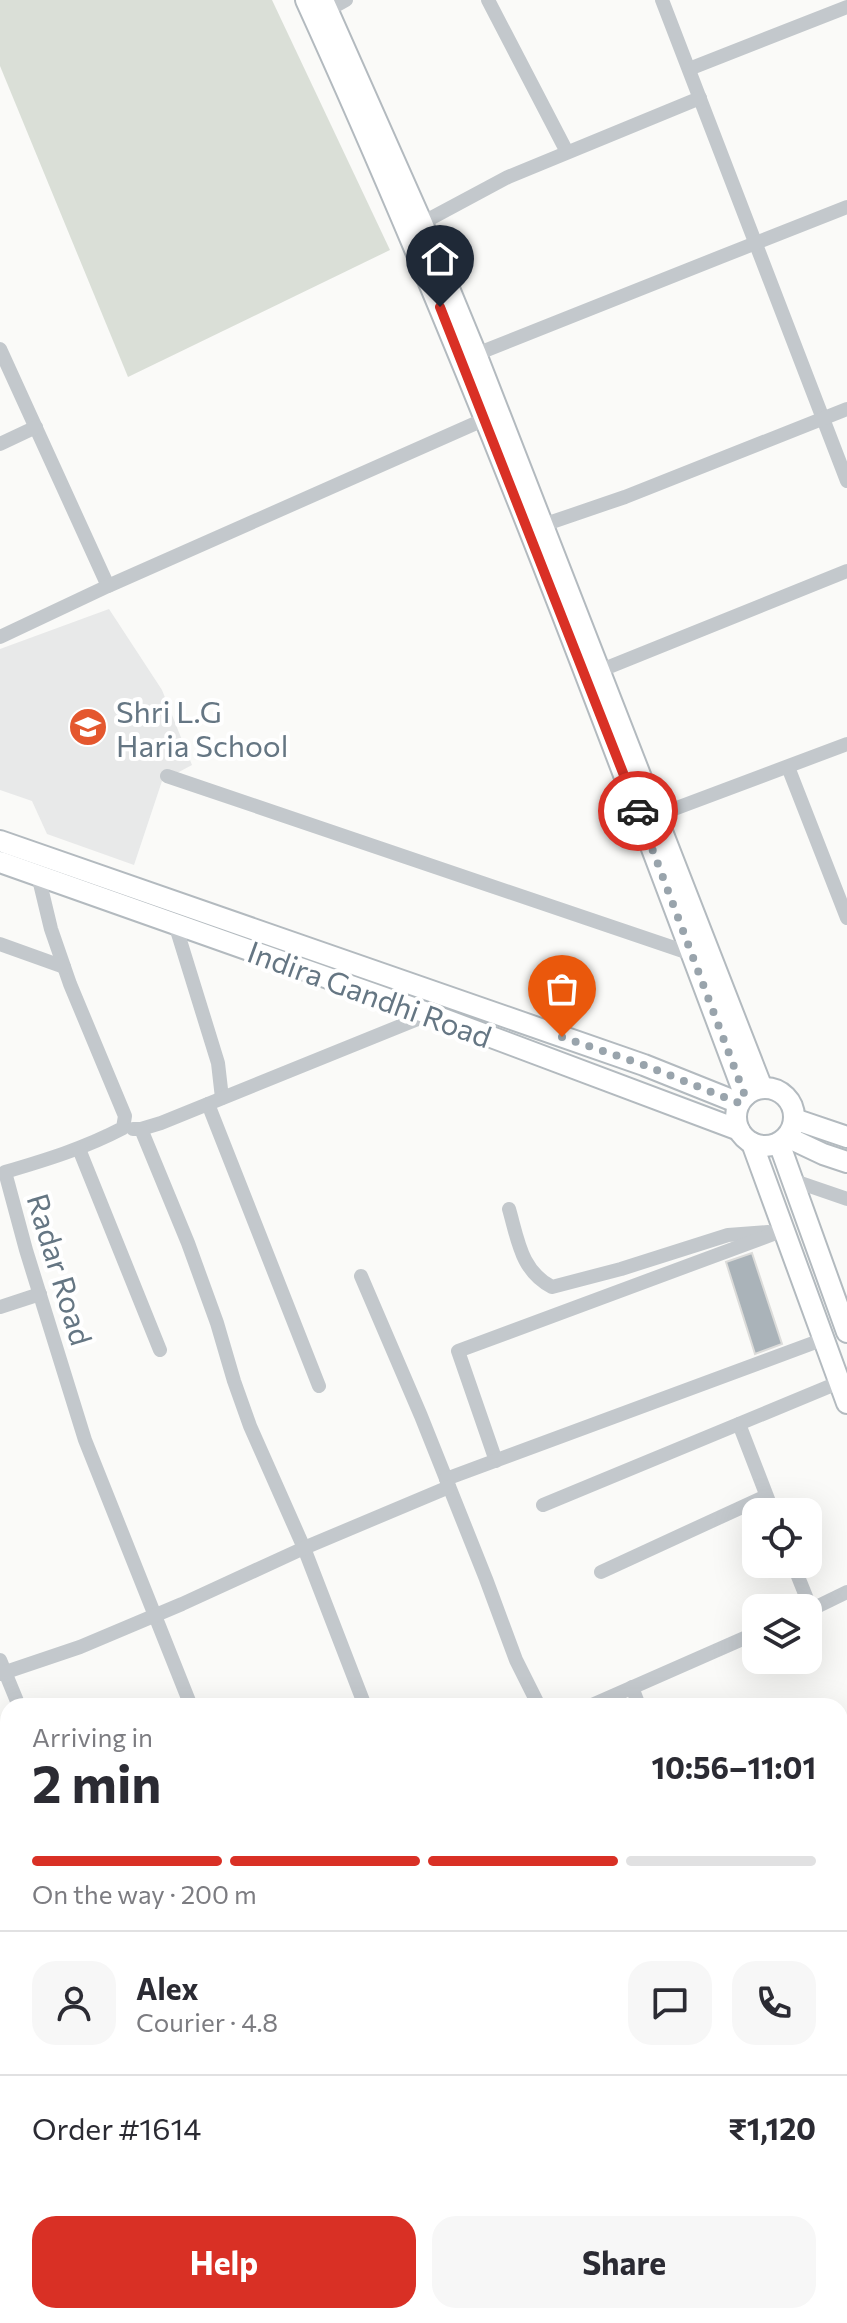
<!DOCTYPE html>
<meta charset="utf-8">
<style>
:root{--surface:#fff;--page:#f7f7f7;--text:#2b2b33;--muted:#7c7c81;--line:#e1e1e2;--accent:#d93025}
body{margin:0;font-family:Commissioner,sans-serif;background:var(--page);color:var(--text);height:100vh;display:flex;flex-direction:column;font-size:30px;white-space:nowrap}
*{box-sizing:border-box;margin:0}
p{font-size:26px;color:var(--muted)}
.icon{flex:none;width:44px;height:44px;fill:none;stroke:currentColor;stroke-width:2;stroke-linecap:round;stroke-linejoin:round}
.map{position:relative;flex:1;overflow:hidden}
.panel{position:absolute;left:0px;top:1698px;width:848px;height:626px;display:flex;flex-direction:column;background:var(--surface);border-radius:24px 24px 0 0;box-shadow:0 8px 32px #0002}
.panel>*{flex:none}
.controls{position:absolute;left:742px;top:1498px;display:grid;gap:16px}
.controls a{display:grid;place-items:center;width:80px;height:80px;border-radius:16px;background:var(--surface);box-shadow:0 8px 32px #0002;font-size:40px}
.pin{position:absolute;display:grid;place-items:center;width:68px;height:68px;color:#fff;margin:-82px -34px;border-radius:50% 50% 50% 0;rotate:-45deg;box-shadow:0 0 8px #0007}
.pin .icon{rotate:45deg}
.courier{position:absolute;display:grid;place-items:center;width:80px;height:80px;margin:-40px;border:6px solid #d93025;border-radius:50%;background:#fff;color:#222;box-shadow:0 2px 10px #0007}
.summary em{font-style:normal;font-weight:700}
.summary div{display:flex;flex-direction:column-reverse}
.summary{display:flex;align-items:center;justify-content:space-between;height:136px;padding:0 32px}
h1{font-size:52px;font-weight:700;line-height:60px}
.bar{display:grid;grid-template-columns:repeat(4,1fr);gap:12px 8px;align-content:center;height:96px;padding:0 32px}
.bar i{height:10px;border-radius:6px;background:var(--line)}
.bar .on{background:var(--accent)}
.bar p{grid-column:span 4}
.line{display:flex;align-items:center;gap:20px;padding:0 32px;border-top:2px solid var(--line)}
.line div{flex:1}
.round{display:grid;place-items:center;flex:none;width:84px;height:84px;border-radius:24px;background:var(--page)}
.button{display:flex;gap:16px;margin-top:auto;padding:16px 32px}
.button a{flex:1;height:92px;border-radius:24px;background:var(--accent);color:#fff;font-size:32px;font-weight:700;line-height:92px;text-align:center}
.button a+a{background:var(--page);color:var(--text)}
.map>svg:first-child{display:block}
.built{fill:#e8e9e9}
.green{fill:#dadfd7}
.building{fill:#aab3b9;stroke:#dcdcda;stroke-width:2}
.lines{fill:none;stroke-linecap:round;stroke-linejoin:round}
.secondary-casing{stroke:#b3babf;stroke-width:24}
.street{stroke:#c3c8cc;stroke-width:14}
.secondary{stroke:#fff;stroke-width:20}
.done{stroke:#99a4ac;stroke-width:8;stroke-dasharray:0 14.4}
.route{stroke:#d93025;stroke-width:10}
.labels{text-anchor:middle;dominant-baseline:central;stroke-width:8;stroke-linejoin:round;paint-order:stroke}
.poi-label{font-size:30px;fill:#657683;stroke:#fff;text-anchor:start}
.street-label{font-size:30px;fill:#657683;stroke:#fff}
</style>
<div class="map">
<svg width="847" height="2323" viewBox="0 0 847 2323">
<rect width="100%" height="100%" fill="#fafaf8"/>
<polygon class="built" points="109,609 162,690 192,765 162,781 134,865 47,834 32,801 0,790 0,649"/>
<g class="green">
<polygon points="0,0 272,0 390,250 128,377 0,66"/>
<polygon points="8,2254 8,2316 250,2316 253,2323 0,2323 0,2257"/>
</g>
<polygon class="building" points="752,1253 782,1344 755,1354 726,1262"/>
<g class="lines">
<g class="secondary-casing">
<g id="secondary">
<path d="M306 0C469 358 607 727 745 1096"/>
<polyline points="323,0 422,223 476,354 762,1088"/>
<polyline points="0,841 644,1065 739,1103"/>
<polyline points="0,862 430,1014 739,1130"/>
<circle cx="765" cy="1117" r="29"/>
<polyline points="794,1119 847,1137"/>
<polyline points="787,1137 823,1154 847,1162"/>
<polyline points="752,1143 847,1403"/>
<polyline points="779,1143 847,1332"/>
</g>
</g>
<g class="street">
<polyline points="488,0 567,152"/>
<polyline points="662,0 847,481"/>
<polyline points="321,14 346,0"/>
<polyline points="689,69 847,7"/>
<polyline points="422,223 508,177 700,98"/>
<polyline points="0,349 108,586"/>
<path d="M469 357C595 306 721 257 847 207"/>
<polyline points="0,444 36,427"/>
<polyline points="537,527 625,497 847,409"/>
<polyline points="0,637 108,586 492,416"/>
<polyline points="599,671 847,571"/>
<polyline points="788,767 847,918"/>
<polyline points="167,776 692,954"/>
<polyline points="650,818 847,744"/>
<path d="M38 875 51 929 70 984 125 1116 123 1128C85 1148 46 1160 5 1172L26 1250 85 1440 191 1706"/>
<polyline points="175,924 218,1063 222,1098"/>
<polyline points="0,944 64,967"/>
<polyline points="208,1104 319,1386"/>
<polyline points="133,1129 141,1129 161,1123 430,1014"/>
<polyline points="141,1129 188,1243 217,1323 234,1381 250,1426 304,1548 365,1706"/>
<polyline points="79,1149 160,1350"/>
<polyline points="792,1180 847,1199"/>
<path d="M509 1209C518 1240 521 1271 552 1287L621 1269 728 1235 768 1232"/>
<polyline points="361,1276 421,1416 486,1579 516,1660 539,1706"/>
<polyline points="0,1307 40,1294"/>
<polyline points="739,1424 773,1512"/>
<polyline points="496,1461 458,1351 784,1230"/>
<polyline points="446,1479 824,1339"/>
<polyline points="543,1505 840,1382"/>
<polyline points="793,1564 811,1609"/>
<polyline points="601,1572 766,1496"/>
<polyline points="808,1611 847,1592"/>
<polyline points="0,1660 19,1706"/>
<polyline points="0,1674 80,1647 182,1604 304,1548 449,1487"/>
<polyline points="632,1687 639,1706"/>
<polyline points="590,1706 756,1633"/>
<polyline points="0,1804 8,1800"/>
<polyline points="840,1841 847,1838"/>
<polyline points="840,1940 847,1937"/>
<polyline points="0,1959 8,1956"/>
<polyline points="840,1999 847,1996"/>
<polyline points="0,2046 8,2065"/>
<polyline points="840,2091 847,2108"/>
<polyline points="840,2202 847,2199"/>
<polyline points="0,2235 8,2232"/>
<polyline points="840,2283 845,2294"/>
<polyline points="272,2316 275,2323"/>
<polyline points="365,2316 368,2323"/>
<polyline points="685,2316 689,2323"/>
<polyline points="767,2316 770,2323"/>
<polyline points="838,2316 841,2323"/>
<polyline points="576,2323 590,2316"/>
<polyline points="786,2323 800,2316"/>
</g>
<use href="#secondary" class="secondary"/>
</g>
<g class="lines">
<polyline class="done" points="562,1037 644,1065 739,1103 745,1096 638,811"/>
<polyline class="route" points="440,307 638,811"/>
</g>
<defs>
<g id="school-disc" transform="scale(2)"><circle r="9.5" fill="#e4572e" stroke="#fff"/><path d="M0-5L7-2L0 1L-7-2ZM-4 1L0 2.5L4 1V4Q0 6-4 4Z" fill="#fff"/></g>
</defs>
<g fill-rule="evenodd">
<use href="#school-disc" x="88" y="727"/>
</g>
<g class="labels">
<g class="poi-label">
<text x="116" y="710">Shri L.G<tspan x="116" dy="34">Haria School</tspan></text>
</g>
<g class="street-label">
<text transform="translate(370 993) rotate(20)">Indira Gandhi Road</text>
<text transform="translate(61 1269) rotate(73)">Radar Road</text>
</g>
</g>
</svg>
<div class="controls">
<a><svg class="icon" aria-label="locate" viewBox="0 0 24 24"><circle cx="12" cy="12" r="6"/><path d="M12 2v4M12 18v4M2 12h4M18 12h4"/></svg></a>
<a><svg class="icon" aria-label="layers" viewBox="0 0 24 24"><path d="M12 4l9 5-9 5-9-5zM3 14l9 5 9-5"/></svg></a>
</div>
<div class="pin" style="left:562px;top:1037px;background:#ea580c"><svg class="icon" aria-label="bag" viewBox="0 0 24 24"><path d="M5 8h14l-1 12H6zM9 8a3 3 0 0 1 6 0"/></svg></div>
<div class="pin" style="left:440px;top:307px;background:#1f2937"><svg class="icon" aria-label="home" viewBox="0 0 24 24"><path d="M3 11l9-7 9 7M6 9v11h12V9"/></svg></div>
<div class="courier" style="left:638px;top:811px"><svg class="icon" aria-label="car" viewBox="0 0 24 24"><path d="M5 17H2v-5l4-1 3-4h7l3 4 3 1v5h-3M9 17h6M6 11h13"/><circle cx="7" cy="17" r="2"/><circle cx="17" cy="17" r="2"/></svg></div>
<section class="panel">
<div class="summary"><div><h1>2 min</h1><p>Arriving in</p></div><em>10:56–11:01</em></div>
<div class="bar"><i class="on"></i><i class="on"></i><i class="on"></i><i></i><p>On the way · 200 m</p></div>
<div class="line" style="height:144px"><a class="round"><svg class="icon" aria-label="person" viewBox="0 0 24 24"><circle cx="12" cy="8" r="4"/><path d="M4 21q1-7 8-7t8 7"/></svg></a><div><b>Alex</b><p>Courier · 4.8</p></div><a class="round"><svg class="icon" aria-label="chat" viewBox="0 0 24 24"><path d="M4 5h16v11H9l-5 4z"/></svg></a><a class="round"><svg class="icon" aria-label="phone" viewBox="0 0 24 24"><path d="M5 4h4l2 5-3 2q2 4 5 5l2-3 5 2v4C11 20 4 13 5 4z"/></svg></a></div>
<div class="line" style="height:104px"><div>Order #1614</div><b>₹1,120</b></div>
<div class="button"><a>Help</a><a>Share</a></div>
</section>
</div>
